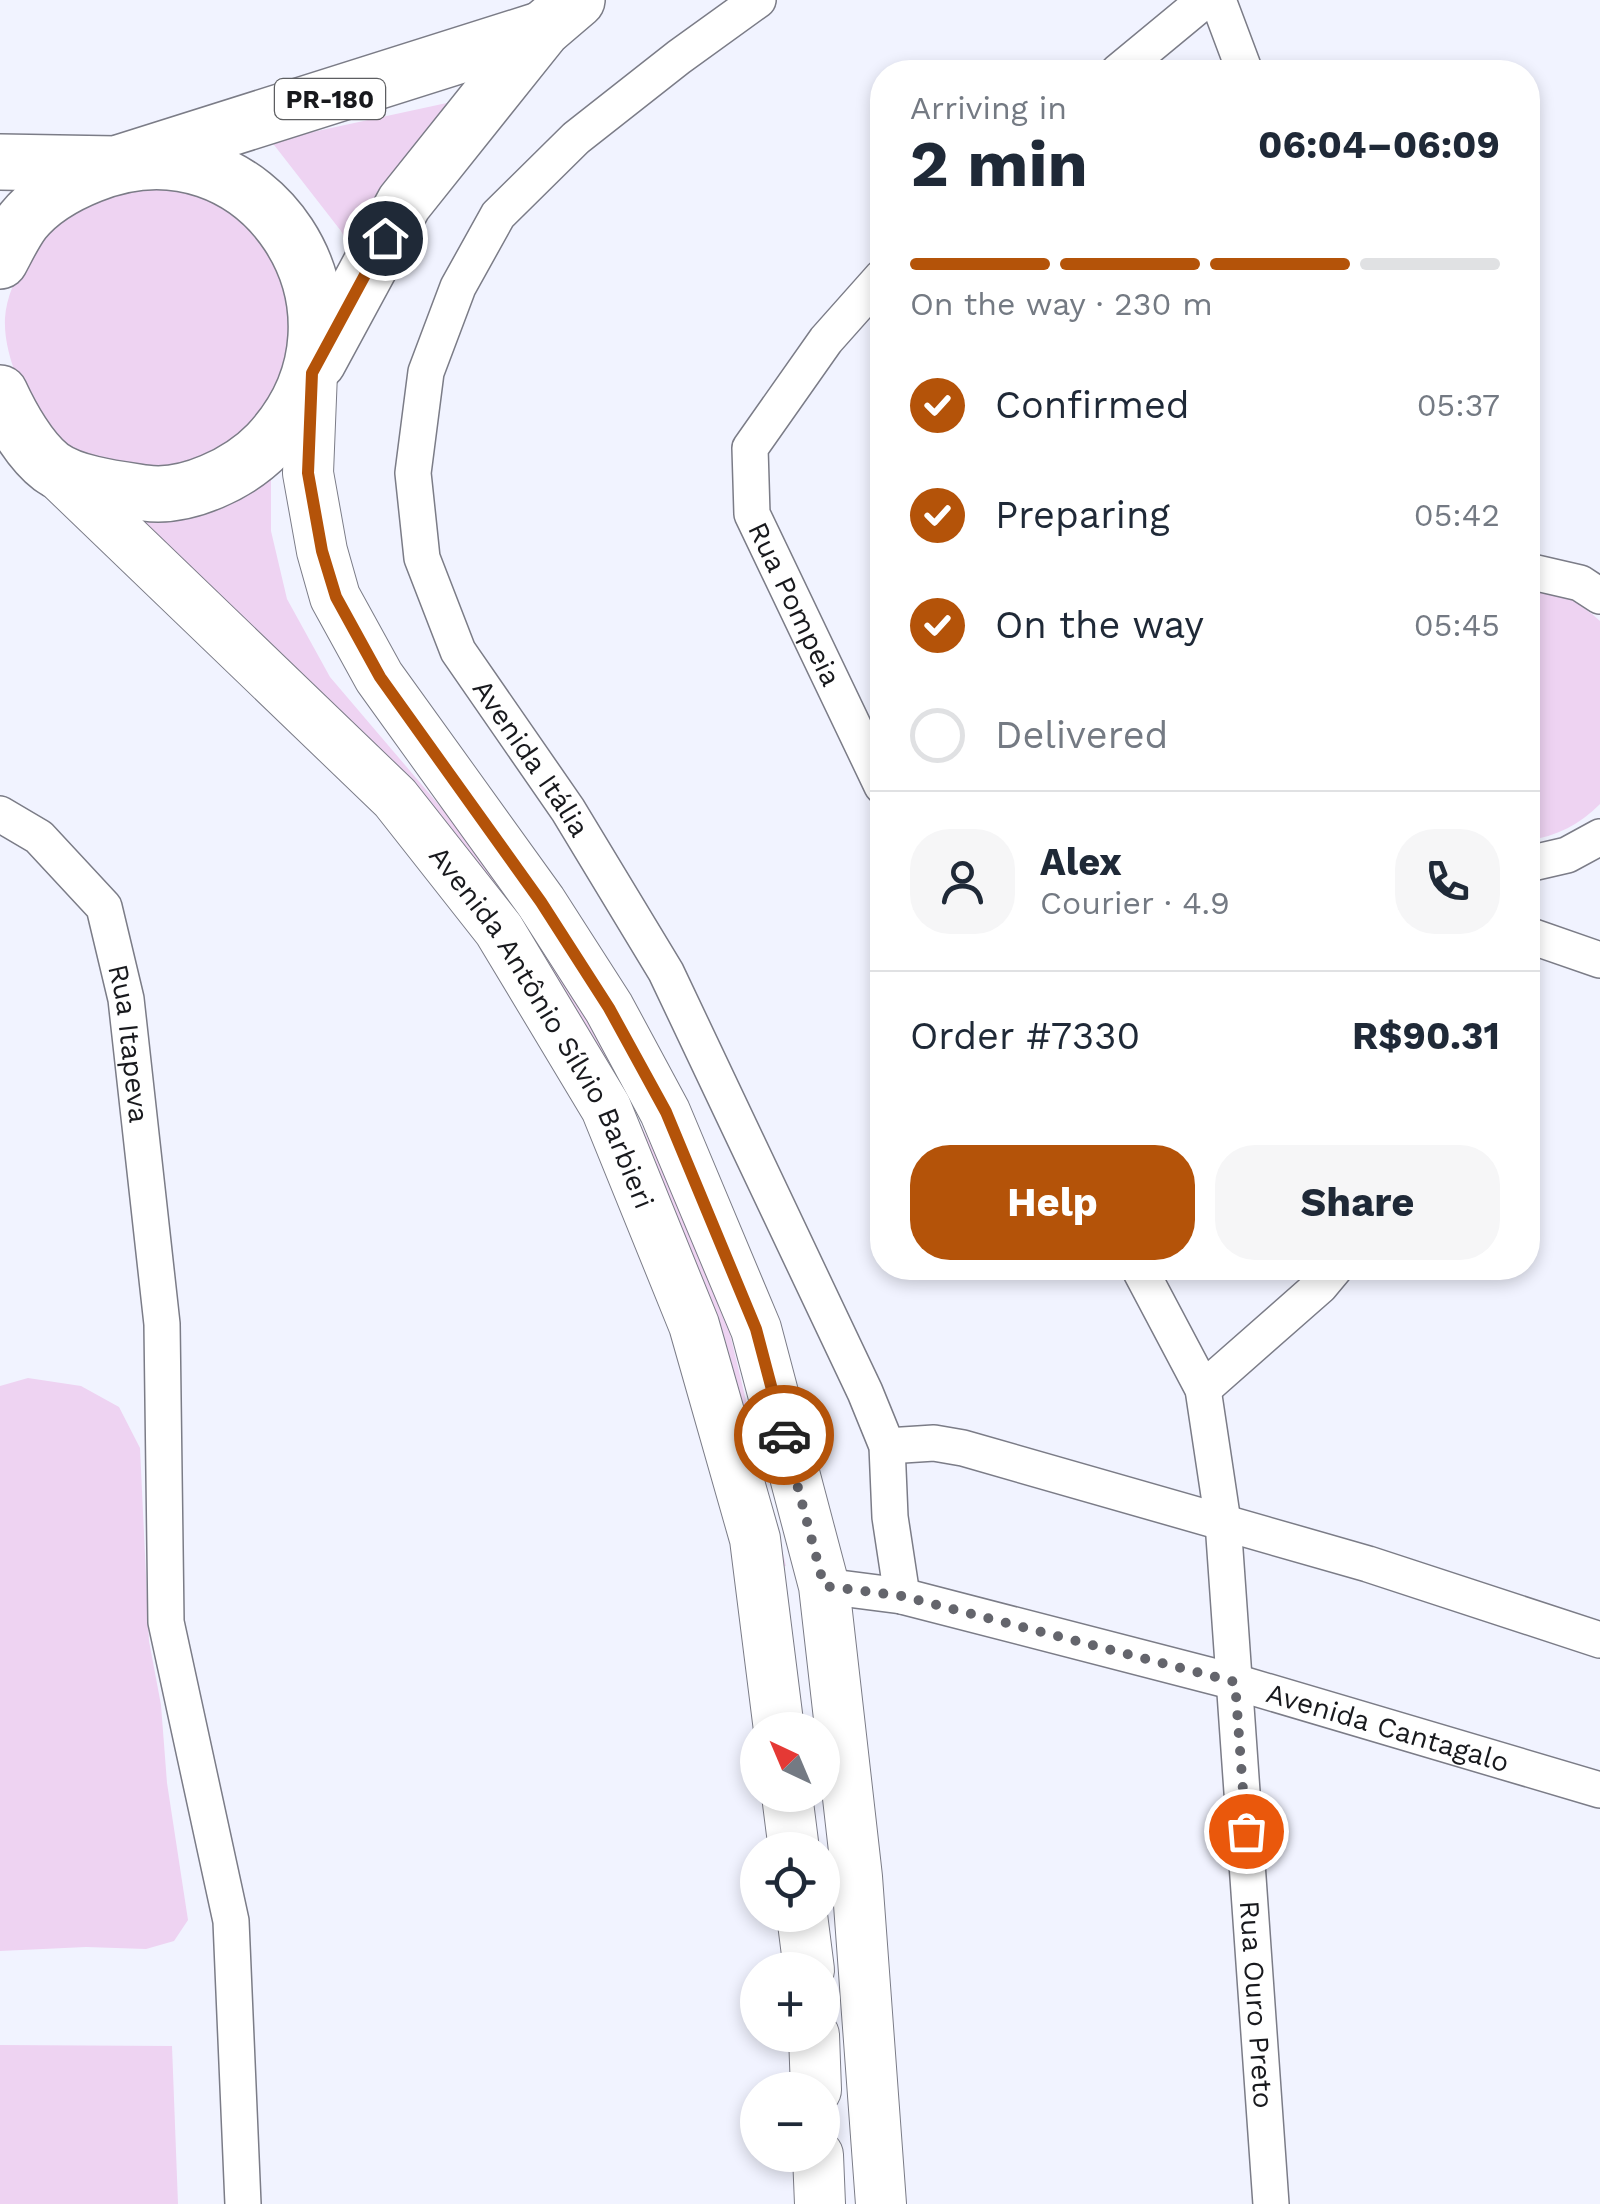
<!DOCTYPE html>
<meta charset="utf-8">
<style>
:root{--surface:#fff;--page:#f6f6f7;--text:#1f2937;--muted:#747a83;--line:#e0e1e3;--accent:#b45309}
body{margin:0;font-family:"Work Sans",sans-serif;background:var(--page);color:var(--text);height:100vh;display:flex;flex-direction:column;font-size:38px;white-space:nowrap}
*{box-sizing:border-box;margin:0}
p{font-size:32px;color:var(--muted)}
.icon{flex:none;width:55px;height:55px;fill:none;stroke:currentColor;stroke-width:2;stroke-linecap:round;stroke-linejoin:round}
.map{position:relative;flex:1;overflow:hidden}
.drawer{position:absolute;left:870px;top:60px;width:670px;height:1220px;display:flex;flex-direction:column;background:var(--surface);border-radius:40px;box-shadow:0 5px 15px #0003}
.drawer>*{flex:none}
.needle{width:65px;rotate:316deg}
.controls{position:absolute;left:740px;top:1712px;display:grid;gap:20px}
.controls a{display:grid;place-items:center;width:100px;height:100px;border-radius:50%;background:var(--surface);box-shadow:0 5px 15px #0003;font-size:50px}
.pin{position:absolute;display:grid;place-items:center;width:85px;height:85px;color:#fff;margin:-42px;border:5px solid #fff;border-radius:50%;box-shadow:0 2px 10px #0007}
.courier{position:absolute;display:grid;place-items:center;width:100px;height:100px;margin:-50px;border:8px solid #b45309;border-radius:50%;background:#fff;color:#222;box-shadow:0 2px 12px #0007}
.summary em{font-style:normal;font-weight:700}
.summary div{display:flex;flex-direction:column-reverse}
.summary{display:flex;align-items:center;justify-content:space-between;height:170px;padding:0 40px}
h1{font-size:65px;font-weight:700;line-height:75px}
.bar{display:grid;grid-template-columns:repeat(4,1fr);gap:15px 10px;align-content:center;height:120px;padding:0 40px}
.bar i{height:12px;border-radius:8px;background:var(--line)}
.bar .selected{background:var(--accent)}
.bar p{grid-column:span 4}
.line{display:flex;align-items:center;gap:25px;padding:0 40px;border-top:2px solid var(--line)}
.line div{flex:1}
.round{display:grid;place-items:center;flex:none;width:105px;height:105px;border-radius:40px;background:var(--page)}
ol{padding:0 40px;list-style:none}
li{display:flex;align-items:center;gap:30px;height:110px}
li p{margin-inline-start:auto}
li .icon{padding:10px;border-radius:50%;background:var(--accent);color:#fff;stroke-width:4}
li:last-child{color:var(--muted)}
li i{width:55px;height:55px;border:5px solid var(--line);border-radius:50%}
.button{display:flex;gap:20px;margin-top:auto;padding:20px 40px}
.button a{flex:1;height:115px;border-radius:40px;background:var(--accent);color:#fff;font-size:40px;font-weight:700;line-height:115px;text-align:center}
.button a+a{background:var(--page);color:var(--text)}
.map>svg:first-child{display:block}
.green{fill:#eed3f2}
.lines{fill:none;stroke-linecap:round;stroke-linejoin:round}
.street-casing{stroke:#7b7c87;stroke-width:38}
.secondary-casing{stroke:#7b7c87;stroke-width:52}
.primary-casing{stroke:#7b7c87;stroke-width:58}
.street{stroke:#fff;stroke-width:35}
.secondary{stroke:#fff;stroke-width:50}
.primary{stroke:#fff;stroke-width:55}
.done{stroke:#64656c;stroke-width:10;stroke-dasharray:0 18}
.route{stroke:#b45309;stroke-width:12}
.labels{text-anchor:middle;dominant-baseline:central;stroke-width:8;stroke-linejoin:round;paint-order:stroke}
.shield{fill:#fff;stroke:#5d5e61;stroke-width:2.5}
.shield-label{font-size:25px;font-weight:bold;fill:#18191d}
.street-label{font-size:28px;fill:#18191d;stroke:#fff}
</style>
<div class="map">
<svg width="1600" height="2204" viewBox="0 0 1600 2204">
<rect width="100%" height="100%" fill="#f1f3ff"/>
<g class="green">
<polygon points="456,101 361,268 341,231 271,141"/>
<path d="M168 187 214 200 251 225 293 282 284 409 179 478C156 473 93 465 75 455 47 439 28 408 17 378 10 359 4 339 5 318 8 269 59 208 107 196 127 191 148 190 168 187Z"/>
<polygon points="271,456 271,531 287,599 330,677 491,866 593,1029 662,1167 730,1334 786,1566 771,1569 576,1032 120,513"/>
<path d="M1528 585C1555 587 1580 603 1600 621V804C1580 824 1556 837 1528 840Z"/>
<polygon points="28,1378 81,1386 119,1407 140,1448 149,1641 161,1705 167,1783 188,1920 174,1941 146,1949 86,1947 0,1951 0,1386"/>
<polygon points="0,2045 172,2046 178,2204 0,2204"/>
</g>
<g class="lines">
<g class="street-casing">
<g id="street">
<path id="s1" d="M758 0 679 57 576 138 498 215 458 287 426 372 413 473 422 558 458 651 568 810 666 972 865 1392 887 1446 890 1517 902 1596"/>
<polyline points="1218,0 1245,72"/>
<polyline points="1118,72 1205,0"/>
<path id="s2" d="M882 277 826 340 750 448 752 514 882 786"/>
<polyline points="1528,571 1580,583 1600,596"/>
<path id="s3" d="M0 814 39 837 104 907 126 999 162 1324 166 1622 231 1921 243 2204"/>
<polyline points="1528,864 1567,855 1600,837"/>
<polyline points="1528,935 1600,960"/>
<path id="s4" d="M1139 1268 1203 1389 1223 1522 1271 2204"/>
<polyline points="1203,1389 1320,1286 1335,1268"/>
<polyline points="887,1446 934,1443 963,1448 1368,1564 1600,1640"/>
<path id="s5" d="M824 1586 902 1596 1235 1682 1600 1790"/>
</g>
</g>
<g class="secondary-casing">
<g id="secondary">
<polyline points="312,373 308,473 322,551 335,597 379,677 541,902 609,1008 665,1112 756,1329 824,1586 857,1877 881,2204"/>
<path id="s6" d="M52 468 395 798 499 930 606 1108 694 1325 755 1539 779 1730"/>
<polyline points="787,1795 794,1850"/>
<polyline points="802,1915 809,1970"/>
<polyline points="814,2035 816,2090"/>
<polyline points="818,2155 820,2204"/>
</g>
</g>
<g class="primary-casing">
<g id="primary">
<polyline points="0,162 116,164 543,29"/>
<path d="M0 261C7 248 14 233 23 221 40 200 66 185 91 175 257 107 392 312 268 444 240 473 187 499 145 493 118 489 74 484 51 467 30 451 11 417 0 393"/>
<polyline points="318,362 404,203 543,29 577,0"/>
</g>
</g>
<use href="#street" class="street"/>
<use href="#secondary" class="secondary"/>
<use href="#primary" class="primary"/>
</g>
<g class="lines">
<polyline class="done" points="784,1435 824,1586 902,1596 1235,1682 1246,1831"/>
<polyline class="route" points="385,238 312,373 308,473 322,551 336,597 380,677 541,902 609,1008 666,1112 756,1329 784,1435"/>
</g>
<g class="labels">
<rect class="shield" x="275" y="79" width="110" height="40" rx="8"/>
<g class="shield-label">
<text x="330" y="99">PR-180</text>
</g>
<g class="street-label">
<text stroke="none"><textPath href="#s2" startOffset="382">Rua Pompeia</textPath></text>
<text stroke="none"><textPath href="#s1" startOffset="928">Avenida Itália</textPath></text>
<text stroke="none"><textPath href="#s6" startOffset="750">Avenida Antônio Sílvio Barbieri</textPath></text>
<text stroke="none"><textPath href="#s3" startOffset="280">Rua Itapeva</textPath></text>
<text stroke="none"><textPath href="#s5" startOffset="582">Avenida Cantagalo</textPath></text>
<text stroke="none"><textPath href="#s4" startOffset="755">Rua Ouro Preto</textPath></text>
</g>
</g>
</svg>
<div class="controls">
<a><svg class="needle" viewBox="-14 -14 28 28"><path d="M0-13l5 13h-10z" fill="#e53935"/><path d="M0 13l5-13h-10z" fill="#747a83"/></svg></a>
<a><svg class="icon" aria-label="locate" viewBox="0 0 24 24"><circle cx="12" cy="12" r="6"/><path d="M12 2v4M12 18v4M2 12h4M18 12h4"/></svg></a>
<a>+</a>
<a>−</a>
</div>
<div class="pin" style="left:1246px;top:1831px;background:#ea580c"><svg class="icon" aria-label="bag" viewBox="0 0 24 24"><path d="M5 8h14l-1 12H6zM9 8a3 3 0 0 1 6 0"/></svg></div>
<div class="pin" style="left:385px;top:238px;background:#1f2937"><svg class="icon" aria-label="home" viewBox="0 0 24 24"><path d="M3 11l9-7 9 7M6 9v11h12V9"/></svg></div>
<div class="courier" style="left:784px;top:1435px"><svg class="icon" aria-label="car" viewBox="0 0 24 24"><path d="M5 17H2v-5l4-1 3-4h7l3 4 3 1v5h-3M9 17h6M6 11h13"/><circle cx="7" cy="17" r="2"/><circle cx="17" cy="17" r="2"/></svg></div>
<section class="drawer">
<div class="summary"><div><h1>2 min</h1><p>Arriving in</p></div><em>06:04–06:09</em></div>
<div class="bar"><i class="selected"></i><i class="selected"></i><i class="selected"></i><i></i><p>On the way · 230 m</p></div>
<ol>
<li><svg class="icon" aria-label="check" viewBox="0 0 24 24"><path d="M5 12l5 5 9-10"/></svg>Confirmed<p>05:37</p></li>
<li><svg class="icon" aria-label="check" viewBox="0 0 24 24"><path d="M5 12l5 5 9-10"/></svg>Preparing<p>05:42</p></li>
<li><svg class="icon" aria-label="check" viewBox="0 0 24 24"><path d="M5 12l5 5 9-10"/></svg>On the way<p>05:45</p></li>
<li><i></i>Delivered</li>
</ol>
<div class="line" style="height:180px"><a class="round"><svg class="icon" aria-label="person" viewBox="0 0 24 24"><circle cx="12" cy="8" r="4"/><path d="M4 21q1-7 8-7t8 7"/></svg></a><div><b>Alex</b><p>Courier · 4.9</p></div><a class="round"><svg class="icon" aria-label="phone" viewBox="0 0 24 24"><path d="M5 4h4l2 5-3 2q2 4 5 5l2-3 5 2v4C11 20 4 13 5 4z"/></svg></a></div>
<div class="line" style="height:130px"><div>Order #7330</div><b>R$90.31</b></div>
<div class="button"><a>Help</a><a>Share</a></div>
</section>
</div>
